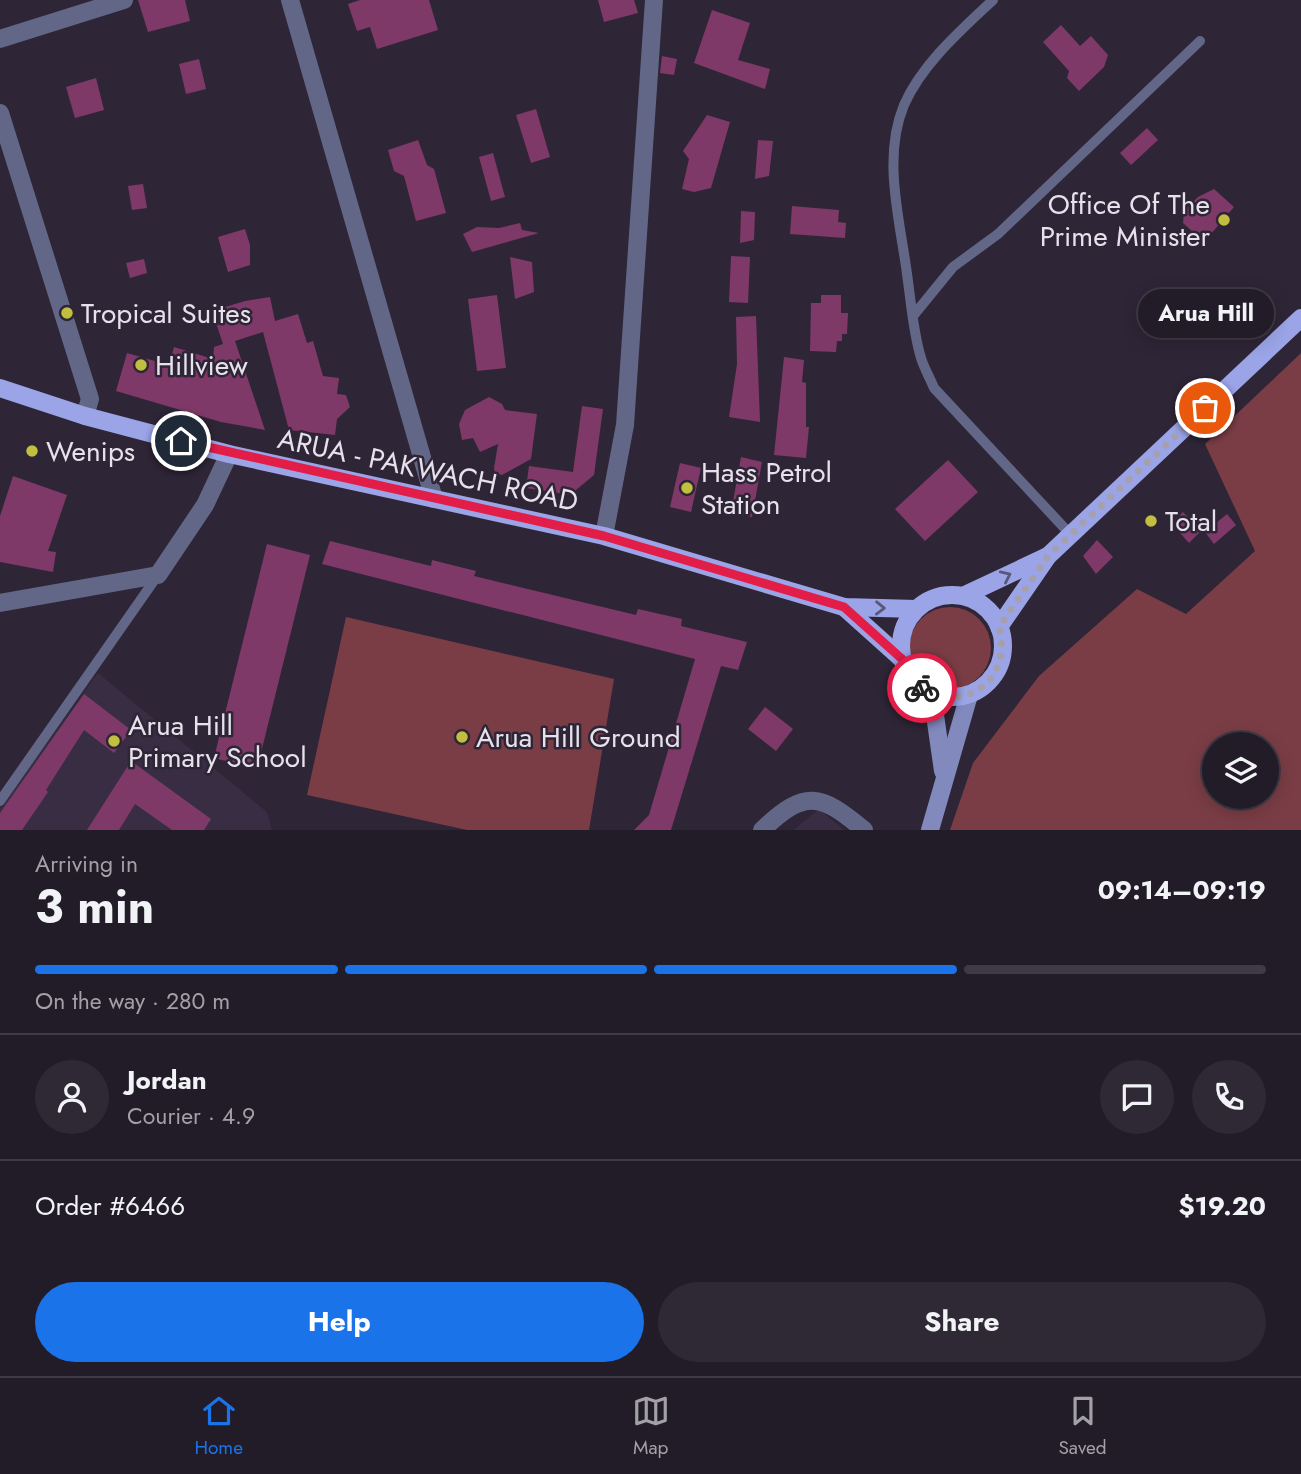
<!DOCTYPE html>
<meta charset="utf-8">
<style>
:root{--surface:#221c28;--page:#2e2934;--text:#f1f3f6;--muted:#a2a1a8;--line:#3f3a45;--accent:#1a73e8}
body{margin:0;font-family:Jost,sans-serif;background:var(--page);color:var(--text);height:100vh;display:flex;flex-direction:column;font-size:26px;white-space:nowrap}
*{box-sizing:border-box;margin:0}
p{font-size:23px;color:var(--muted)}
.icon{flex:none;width:38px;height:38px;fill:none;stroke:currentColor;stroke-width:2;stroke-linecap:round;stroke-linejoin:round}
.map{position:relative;height:830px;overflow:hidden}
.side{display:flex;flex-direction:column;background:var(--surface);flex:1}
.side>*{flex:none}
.tools{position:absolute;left:1202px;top:732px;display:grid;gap:14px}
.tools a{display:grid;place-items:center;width:77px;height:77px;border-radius:50%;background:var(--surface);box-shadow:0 4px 18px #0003,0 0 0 2px var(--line);font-size:35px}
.pin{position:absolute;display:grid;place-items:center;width:60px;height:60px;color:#fff;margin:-30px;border:4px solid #fff;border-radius:50%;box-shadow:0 2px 7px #0007}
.courier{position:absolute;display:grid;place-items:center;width:70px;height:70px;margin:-35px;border:5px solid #e11d48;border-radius:50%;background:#fff;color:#222;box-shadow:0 2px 9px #0007}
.bubble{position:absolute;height:49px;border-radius:24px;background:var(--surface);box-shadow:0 4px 18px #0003,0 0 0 2px var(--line);font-size:23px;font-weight:700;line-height:49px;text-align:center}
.summary em{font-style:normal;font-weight:700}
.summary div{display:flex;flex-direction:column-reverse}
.summary{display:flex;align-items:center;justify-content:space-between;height:119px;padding:0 35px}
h1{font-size:46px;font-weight:700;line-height:52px}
.bar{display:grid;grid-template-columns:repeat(4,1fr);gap:10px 7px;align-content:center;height:84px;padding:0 35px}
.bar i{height:9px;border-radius:5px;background:var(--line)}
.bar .active{background:var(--accent)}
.bar p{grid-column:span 4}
.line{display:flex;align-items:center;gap:18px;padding:0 35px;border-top:2px solid var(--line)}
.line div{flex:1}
.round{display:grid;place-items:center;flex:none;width:74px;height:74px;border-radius:37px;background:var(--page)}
.primary-button{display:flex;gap:14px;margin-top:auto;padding:14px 35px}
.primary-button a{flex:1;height:80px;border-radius:42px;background:var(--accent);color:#fff;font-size:28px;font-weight:700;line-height:80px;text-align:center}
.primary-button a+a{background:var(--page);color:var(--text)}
.tabs{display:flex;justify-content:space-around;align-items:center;height:98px;border-top:2px solid var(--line);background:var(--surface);font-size:19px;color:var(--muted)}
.tabs a{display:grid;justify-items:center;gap:4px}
.tabs .active{color:var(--accent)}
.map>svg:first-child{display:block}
.built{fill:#392d44}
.green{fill:#7a3d45;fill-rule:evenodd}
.building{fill:#7f3969}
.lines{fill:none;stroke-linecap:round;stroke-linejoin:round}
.lane{stroke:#626787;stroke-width:10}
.street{stroke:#626787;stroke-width:18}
.secondary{stroke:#8189bd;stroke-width:18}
.primary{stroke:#9aa4e6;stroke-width:18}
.oneway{stroke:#59587c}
.done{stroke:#a69fac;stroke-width:7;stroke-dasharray:0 12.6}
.route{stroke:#e11d48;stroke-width:9}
.poi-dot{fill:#c1be40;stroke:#2e2536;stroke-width:2.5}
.labels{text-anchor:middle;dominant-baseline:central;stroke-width:5;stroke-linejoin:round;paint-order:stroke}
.poi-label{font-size:28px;fill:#e7e1ec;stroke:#2e2536;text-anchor:start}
.street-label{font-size:28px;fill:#e7e1ec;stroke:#2e2536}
</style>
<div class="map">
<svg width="1301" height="830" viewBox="0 0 1301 830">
<rect width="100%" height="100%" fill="#2e2536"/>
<g class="built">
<polygon points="98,673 267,812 272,830 0,830 0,808"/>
<polygon points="819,809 844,830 794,830"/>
</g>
<g class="green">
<path d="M1301 353V830H950L973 763 1039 676 1137 589 1186 614 1255 551 1205 444ZM1214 744H1267V796H1214Z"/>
<circle cx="950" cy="648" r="41"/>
<polygon points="346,617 614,679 589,830 467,830 307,795"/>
</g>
<g class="building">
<polygon points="138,0 185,0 190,21 148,32"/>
<polygon points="360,0 429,0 438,30 377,49 370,27 357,31 348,4"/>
<polygon points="598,0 634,0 638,13 604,22"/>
<polygon points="712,10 750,23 738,60 770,69 765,89 694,63"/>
<polygon points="1061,25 1080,46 1091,36 1108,55 1104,67 1079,91 1067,78 1069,71 1043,42"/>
<polygon points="662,56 677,59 674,75 660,73"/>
<polygon points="199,59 206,89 186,94 179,64"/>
<polygon points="96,78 104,110 75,118 66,87"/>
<polygon points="536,109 550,157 531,163 516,115"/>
<polygon points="707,115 730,122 711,188 694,192 682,189 689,159 683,151"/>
<polygon points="1147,128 1158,140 1131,165 1120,153"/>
<polygon points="418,140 427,165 434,169 446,213 416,221 404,176 394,171 388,150"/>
<polygon points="758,140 773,141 769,176 755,179"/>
<polygon points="493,153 505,197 491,201 479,157"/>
<polygon points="143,184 147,208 132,210 128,186"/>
<polygon points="1214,189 1234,207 1204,242 1183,223 1184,211 1198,197"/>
<polygon points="792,206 839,210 838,222 846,223 845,238 790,234"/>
<polygon points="741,211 755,212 754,240 740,243"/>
<polygon points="520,223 522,230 539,233 472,252 463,234 477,227 499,228"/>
<polygon points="245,229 250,245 250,265 228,272 218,237"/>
<polygon points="731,256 750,257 748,303 729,302"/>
<polygon points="510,257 532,262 534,292 515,299"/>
<polygon points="144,259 147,273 130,278 126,263"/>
<polygon points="497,295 506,368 477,371 468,299"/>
<polygon points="821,295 841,295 841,313 848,313 847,334 842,334 842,341 837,341 836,352 810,351 811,303 821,303"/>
<polygon points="270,297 275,321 298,314 307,343 313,341 323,376 339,378 337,394 346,395 350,407 337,419 335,435 289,430 263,332 235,341 265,430 221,422 116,391 127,353 169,365 174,347 213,359 214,347 223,344 212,311 245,301"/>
<polygon points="756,316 760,422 729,417 737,364 736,317"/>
<polygon points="784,357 804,360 802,382 806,383 806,427 809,427 806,458 774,455"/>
<polygon points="489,397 502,404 505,410 537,414 531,459 502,475 495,473 494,468 498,444 480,452 473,438 462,440 459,424 465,410"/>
<polygon points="582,406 603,409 594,475 570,495 526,488 529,466 573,472"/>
<polygon points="741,457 762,462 752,517 731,513"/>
<polygon points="948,460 978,492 925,541 895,509"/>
<polygon points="680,463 701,468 691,512 670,507"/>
<polygon points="13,476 67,495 48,551 56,552 53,572 0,562 0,516"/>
<polygon points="1183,512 1201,531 1189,543 1171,523"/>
<polygon points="1227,514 1236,525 1214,544 1205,532"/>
<polygon points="1097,540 1113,557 1096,574 1083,556"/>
<polygon points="330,541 431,566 432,560 476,571 474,576 636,615 638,609 682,619 681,626 747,642 738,670 721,666 671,830 634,830 649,815 695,659 322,564"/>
<polygon points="267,544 310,555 257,769 214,758"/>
<polygon points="84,694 131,730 114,753 84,730 46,790 48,792 22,830 0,830 0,813"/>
<polygon points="765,707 793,729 776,751 748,729"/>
<polygon points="131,761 211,819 204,830 172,830 135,804 119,830 87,830"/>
</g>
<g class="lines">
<g class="lane">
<path d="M993 0C961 30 922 64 904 105 882 158 900 220 907 274 911 301 913 332 921 358 924 368 930 378 934 388L1070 534"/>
<polyline points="913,316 953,267 998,234 1200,41"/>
<polyline points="0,801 158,575"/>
</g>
<g class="street">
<polyline points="290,0 434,499"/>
<polyline points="0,39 124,0"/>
<polyline points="0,113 90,399 85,416"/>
<polyline points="604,536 625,425 654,0"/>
<polyline points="0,603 158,575 205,505 229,454"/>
<path d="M762 830C805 789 820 793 864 830"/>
</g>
<g class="secondary">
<polyline points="932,694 943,771"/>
<polyline points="930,830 969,695"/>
</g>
<g class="primary">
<polyline points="0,388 85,416 229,454 604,536 844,607 916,609"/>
<circle cx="952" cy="646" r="51"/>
<polyline points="963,596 1048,556"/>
<polyline points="844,607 902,659"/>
<polyline points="999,627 1048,556 1301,318"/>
</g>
</g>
<defs><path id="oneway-chevron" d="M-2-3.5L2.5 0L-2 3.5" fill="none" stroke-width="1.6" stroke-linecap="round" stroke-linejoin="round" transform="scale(1.75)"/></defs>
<g class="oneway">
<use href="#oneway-chevron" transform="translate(1006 576) rotate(-25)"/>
<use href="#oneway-chevron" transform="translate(880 608) rotate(1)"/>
</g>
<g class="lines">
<path class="done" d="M922 688C968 714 1013 678 999 627L1048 556 1205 408"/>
<polyline class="route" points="181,441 604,536 844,607 902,659 913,680 922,688"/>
</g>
<g class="poi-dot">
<circle cx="1224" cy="220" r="7"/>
<circle cx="67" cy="313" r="7"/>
<circle cx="141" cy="365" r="7"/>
<circle cx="32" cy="451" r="7"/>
<circle cx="687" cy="488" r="7"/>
<circle cx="1151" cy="521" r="7"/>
<circle cx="462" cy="737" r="7"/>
<circle cx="114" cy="741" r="7"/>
</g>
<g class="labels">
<g class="poi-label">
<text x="1210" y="204" text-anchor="end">Office Of The<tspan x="1210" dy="32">Prime Minister</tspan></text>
<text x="81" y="313">Tropical Suites</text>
<text x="155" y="365">Hillview</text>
<text x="46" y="451">Wenips</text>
<text x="701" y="472">Hass Petrol<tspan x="701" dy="32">Station</tspan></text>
<text x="1165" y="521">Total</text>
<text x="128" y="725">Arua Hill<tspan x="128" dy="32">Primary School</tspan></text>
<text x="476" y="737">Arua Hill Ground</text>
</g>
<g class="street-label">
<text transform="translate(428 470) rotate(12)">ARUA - PAKWACH ROAD</text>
</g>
</g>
</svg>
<div class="tools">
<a><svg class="icon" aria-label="layers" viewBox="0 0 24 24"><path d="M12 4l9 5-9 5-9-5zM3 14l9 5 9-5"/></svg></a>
</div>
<div class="pin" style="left:1205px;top:408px;background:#ea580c"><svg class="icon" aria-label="bag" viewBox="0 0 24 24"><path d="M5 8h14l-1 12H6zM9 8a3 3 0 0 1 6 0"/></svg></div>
<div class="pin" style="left:181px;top:441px;background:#1f2937"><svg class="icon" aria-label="home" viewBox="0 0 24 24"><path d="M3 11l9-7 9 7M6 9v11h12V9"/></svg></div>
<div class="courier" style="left:922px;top:688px"><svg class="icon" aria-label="bike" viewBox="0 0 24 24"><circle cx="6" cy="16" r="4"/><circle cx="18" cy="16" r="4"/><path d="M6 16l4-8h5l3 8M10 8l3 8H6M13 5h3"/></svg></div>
<div class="bubble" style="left:1138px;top:289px;width:136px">Arua Hill</div>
</div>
<section class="side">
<div class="summary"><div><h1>3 min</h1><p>Arriving in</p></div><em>09:14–09:19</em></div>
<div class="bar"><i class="active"></i><i class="active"></i><i class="active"></i><i></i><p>On the way · 280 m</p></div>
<div class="line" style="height:126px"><a class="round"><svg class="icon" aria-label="person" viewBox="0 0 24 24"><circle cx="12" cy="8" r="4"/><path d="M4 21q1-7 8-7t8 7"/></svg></a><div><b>Jordan</b><p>Courier · 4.9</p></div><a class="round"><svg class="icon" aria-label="chat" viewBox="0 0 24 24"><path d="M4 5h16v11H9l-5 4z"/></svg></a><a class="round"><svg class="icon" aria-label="phone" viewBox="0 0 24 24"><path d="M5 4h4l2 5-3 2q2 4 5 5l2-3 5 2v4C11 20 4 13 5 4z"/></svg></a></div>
<div class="line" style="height:91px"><div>Order #6466</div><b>$19.20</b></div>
<div class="primary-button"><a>Help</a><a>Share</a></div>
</section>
<nav class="tabs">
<a class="active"><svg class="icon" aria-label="home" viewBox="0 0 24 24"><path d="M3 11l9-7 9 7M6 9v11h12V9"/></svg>Home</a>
<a><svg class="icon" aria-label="map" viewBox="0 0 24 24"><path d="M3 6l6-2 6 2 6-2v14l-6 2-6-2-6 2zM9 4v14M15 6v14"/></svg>Map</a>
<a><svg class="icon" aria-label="saved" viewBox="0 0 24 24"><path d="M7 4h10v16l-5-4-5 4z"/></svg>Saved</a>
</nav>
